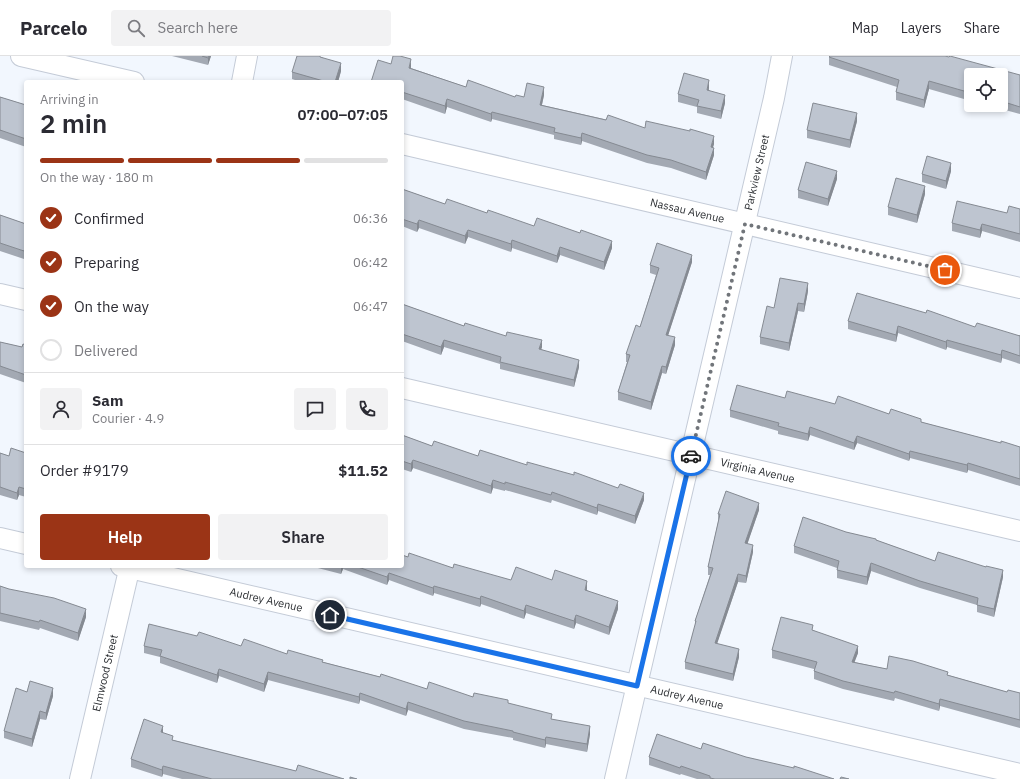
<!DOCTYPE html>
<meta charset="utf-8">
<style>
:root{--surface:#fff;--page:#f2f2f3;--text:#2b2b33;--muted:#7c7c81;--line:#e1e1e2;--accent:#9b3416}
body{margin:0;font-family:"IBM Plex Sans",sans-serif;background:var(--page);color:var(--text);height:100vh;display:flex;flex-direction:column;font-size:15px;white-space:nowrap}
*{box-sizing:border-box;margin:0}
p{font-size:13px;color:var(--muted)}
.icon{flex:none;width:22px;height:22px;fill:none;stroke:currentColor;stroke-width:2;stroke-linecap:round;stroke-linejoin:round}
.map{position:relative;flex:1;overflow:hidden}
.side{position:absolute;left:24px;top:24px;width:380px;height:488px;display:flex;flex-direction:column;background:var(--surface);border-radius:4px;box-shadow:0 2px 6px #0003}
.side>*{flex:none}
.fabs{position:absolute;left:964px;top:12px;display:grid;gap:8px}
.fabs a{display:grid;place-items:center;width:44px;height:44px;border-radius:4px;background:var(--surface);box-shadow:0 2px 6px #0003;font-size:20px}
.pin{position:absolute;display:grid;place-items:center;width:34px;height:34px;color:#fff;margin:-17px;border:2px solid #fff;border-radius:50%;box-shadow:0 1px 4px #0007}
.courier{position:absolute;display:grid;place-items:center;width:40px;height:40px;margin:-20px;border:3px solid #1a73e8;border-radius:50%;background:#fff;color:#222;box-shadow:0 1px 5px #0007}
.head em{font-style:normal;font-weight:600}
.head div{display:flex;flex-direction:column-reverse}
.head{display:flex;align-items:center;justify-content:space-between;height:68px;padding:0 16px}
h1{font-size:26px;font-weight:600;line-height:30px}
.bar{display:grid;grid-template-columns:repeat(4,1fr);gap:6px 4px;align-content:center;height:48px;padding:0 16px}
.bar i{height:5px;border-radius:3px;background:var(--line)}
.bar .on{background:var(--accent)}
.bar p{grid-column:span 4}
.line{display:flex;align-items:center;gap:10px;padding:0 16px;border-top:1px solid var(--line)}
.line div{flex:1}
.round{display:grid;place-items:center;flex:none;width:42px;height:42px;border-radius:4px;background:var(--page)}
ol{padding:0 16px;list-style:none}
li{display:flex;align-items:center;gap:12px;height:44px}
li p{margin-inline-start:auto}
li .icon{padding:4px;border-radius:50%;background:var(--accent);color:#fff;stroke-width:4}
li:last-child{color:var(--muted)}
li i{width:22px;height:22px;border:2px solid var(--line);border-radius:50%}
.cta{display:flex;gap:8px;margin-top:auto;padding:8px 16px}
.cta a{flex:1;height:46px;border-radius:4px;background:var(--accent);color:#fff;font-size:16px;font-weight:600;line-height:46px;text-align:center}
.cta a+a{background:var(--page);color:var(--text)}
header{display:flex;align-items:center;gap:24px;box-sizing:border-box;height:56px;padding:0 20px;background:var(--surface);border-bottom:1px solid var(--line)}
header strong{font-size:19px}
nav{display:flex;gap:22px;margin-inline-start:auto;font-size:14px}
.search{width:280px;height:36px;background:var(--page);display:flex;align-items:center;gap:10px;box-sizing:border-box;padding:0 14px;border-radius:4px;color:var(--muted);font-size:15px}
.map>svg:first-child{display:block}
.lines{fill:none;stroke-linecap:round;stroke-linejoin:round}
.minor-casing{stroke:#c4cbd7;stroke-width:22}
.minor{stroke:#fff;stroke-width:20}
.wall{fill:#a3a9b3}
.shaded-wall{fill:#858a92}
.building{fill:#bec5d0;stroke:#858a92}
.done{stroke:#71757a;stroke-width:4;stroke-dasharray:0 7.2}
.route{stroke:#1a73e8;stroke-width:5}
.labels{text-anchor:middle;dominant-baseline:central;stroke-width:3.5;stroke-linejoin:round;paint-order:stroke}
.street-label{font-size:11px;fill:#2c2f33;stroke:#fff}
</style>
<header>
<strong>Parcelo</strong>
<div class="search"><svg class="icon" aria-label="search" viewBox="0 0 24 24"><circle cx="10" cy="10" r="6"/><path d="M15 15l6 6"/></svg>Search here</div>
<nav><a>Map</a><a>Layers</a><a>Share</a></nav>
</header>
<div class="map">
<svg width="1020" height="723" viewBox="0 0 1020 723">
<rect width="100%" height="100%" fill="#f2f7fe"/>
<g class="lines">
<g class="minor-casing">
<g id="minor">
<polyline points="21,0 134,26"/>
<polyline points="242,26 247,0"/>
<path id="s1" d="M402 88 1020 232"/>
<polyline points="0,238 26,244"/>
<path id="s2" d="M402 332 1020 475"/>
<polyline points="0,482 26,488"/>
<path id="s3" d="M121 510 1020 718"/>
<path id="s4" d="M80 723 130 510"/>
<path id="s5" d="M615 723 774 42 782 0"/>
</g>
</g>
<use href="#minor" class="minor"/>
</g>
<g class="wall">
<polygon points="172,0 211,0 208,9"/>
<polygon points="322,1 341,15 338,26 301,26 292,23 292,16"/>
<polygon points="829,1 1020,19 1020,58 987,49 1001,49 1001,19 971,19 971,45 929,33 924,52 896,44 896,36 897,31 829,9"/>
<polygon points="391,8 411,11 411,12 466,31 515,41 524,41 544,39 542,49 714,88 713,91 714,99 706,124 671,112 647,107 582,85 581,89 554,83 554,79 492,63 491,66 447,51 445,58 402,43 402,26"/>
<polygon points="709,32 709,34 725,47 721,63 697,57 697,51 678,46 678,38"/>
<polygon points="0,41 26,49 26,91 0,82"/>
<polygon points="857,65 850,92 807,82 807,74"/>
<polygon points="951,115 946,133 922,126 922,118"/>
<polygon points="837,123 828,150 798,142 798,134"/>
<polygon points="402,133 445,148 487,157 612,192 604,214 560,199 557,207 512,192 511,196 468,181 465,188 419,172 417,176 402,170"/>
<polygon points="925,138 917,167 888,159 888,151"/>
<polygon points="1020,153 1020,186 982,175 980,182 952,175 952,167 1007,157"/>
<polygon points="0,159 26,168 26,198 24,203 0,195"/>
<polygon points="692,206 668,279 675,289 666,318 662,317 651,354 618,344 618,336 627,306 626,306 626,298 640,271 656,219 650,217 650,209"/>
<polygon points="808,235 804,256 798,255 789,295 760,288 760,281 774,252"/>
<polygon points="402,245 402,248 464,270 542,291 541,293 579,311 574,331 500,313 500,308 444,291 441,299 402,285"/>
<polygon points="848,265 975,271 1020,280 1020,279 1020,308 1002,302 1001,307 947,291 946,294 898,277 896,286 848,273"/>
<polygon points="0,286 22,291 26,289 26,327 0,318"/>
<polygon points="785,342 835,348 889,358 921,366 1001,387 1020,391 1020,430 968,414 967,417 910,402 909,405 857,387 854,394 810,379 808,385 778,378 778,375 730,361 730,354"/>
<polygon points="402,379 432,390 478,400 527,409 644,444 635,468 598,455 597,459 552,444 551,447 505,434 505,435 493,432 491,438 413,412 411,416 402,413"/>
<polygon points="0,397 9,400 26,397 26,441 19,439 17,444 0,439"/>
<polygon points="759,454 747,488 753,496 746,527 738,526 717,587 739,601 733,625 685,613 685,606 695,571 695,565 710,519 708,519 708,511 718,466 718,458"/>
<polygon points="846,476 876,484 935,505 1003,521 994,561 977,556 977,549 920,532 871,515 867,529 837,522 837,512 794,497 794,490"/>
<polygon points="408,501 453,512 511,524 552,524 587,533 587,534 618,553 609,579 576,567 574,573 526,557 524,563 481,548 480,551 434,537 433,540 389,524 387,529 343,513 341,518 314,511 314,510 402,510"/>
<polygon points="0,530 86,561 78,585 40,572 39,574 0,565"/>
<polygon points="813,574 858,597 854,606 887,613 948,619 1007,636 1020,637 1020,672 940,650 939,655 895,642 894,645 843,633 814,623 814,613 772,602 772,594"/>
<polygon points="144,590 241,590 287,598 323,606 427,633 508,647 590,678 587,696 546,688 545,692 513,684 513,682 464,673 408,654 406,660 360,644 359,648 268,624 264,636 219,620 217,627 160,607 160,601 144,597"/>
<polygon points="27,636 53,640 46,664 40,663 32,691 4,682 4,675"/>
<polygon points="163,677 173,684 296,715 344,723 182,723 163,718 162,721 131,711 131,703"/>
<polygon points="701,693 746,701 834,723 697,723 681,718 680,719 649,709 649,701"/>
</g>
<g class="shaded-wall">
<polygon points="209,0 211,0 208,9 208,2"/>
<polygon points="411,3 411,11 409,19 409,12"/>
<polygon points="341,7 341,15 338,26 335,26"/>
<polygon points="709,24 709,32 707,41 707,34"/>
<polygon points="929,25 929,33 924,52 924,44"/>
<polygon points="544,31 544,39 540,57 540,49"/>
<polygon points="725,39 725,47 721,63 721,55"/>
<polygon points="447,43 447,51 445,58 445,50"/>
<polygon points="492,56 492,63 491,66 491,58"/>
<polygon points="857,57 857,65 850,92 850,84"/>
<polygon points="582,77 582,85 581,89 581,82"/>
<polygon points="714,80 714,88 711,98 711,91"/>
<polygon points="714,92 714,99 706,124 706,116"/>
<polygon points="951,107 951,115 946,133 946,125"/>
<polygon points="837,115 837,123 828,150 828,143"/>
<polygon points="925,130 925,138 917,167 917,159"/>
<polygon points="419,164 419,172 417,176 417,168"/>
<polygon points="982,168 982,175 980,182 980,174"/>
<polygon points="468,174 468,181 465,188 465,180"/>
<polygon points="512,184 512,192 511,196 511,188"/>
<polygon points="612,185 612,192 604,214 604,206"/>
<polygon points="26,190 26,198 24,203 24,195"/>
<polygon points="560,191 560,199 557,207 557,200"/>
<polygon points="692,199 692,206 666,286 666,279"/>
<polygon points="808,227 808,235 804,256 804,248"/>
<polygon points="798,247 798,255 789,295 789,287"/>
<polygon points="898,270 898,277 896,286 896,279"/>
<polygon points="675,281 675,289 666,318 666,311"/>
<polygon points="444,284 444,291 441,299 441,291"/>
<polygon points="542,284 542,291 539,300 539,293"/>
<polygon points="947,284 947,291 946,294 946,286"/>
<polygon points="1002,294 1002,302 1001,307 1001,299"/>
<polygon points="579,304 579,311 574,331 574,324"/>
<polygon points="662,310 662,317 651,354 651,346"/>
<polygon points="810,371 810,379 808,385 808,378"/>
<polygon points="857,380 857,387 854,394 854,387"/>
<polygon points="910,395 910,402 909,405 909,398"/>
<polygon points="413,404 413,412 411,416 411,408"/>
<polygon points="968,407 968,414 967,417 967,409"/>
<polygon points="493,424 493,432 491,438 491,430"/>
<polygon points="19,431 19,439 17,444 17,437"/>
<polygon points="644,437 644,444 635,468 635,460"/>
<polygon points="759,447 759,454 745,495 745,487"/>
<polygon points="598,448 598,455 597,459 597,452"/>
<polygon points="753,489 753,496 746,527 746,520"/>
<polygon points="871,507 871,515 867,529 867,521"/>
<polygon points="341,510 343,510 343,513 341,518"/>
<polygon points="1003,514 1003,521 994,561 994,553"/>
<polygon points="389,517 389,524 387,529 387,521"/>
<polygon points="738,518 738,526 715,594 715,587"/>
<polygon points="587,525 587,533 585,541 585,534"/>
<polygon points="434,530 434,537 433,540 433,532"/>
<polygon points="481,540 481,548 480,551 480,543"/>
<polygon points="618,545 618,553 609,579 609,571"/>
<polygon points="526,549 526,557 524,563 524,555"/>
<polygon points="86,553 86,561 78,585 78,577"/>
<polygon points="576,559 576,567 574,573 574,565"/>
<polygon points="858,590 858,597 852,613 852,606"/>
<polygon points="739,593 739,601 733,625 733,618"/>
<polygon points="219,613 219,620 217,627 217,619"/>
<polygon points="268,616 268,624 264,636 264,628"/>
<polygon points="53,632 53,640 46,664 46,657"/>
<polygon points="360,637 360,644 359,648 359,641"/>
<polygon points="940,643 940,650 939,655 939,648"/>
<polygon points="408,646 408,654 406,660 406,653"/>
<polygon points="40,655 40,663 32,691 32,683"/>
<polygon points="163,670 163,677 161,676"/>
<polygon points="590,670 590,678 587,696 587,688"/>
<polygon points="546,681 546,688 545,692 545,684"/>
<polygon points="163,710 163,718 162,721 162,714"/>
</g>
<g class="building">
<polygon points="202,0 209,0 208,2"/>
<polygon points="297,0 320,0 320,1 341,7 335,26 327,26 292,16"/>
<polygon points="393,0 400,0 411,3 409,12 466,31 468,24 515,41 516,39 524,41 527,27 544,31 540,49 606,64 608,59 645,72 646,65 690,75 690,73 714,80 711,91 714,92 706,116 671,104 647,99 582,77 581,82 554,76 555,72 492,56 491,58 447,43 445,50 402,36 402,26 371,26 378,4 391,8"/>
<polygon points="830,0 945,0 949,1 950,0 1020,19 1020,51 1001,45 1001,19 971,19 971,37 929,25 924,44 896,36 899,24 829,1"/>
<polygon points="684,17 709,24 707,34 725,39 721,55 697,50 699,44 678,38"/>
<polygon points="0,41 26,49 26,83 0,74 0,75"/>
<polygon points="813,47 857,57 850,84 807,74"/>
<polygon points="927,100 951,107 946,125 922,118"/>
<polygon points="806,106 837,115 828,143 798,134"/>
<polygon points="896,122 925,130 917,159 888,151"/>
<polygon points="402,133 445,148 447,143 487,157 488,154 534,170 537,162 580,177 581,174 612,185 604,206 560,191 557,200 512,184 511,188 468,174 465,180 419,164 417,168 402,163"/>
<polygon points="957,145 1007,157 1009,150 1020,153 1020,178 982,168 980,174 952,167"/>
<polygon points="0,159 26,168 26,190 24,195 0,187"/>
<polygon points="657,187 692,199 666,279 675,281 666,311 662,310 651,346 618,336 630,299 626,298 636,269 640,271 659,212 650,209"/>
<polygon points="780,222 808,227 804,248 798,247 789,287 760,281 767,250 774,252"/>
<polygon points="857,237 926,257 927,254 975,271 977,267 1020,280 1020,279 1020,300 1002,294 1001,299 947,284 946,286 898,270 896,279 848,265"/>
<polygon points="402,248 464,270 465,267 506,280 507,276 542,284 539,293 579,304 574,324 500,306 501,301 444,284 441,291 402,278"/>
<polygon points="0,286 22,291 23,288 26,289 26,319 0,310"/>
<polygon points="737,329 785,342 787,335 835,348 838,340 889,358 891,353 921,363 921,366 1001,387 1001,385 1020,391 1020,423 968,407 967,409 910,395 909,398 857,380 854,387 810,371 808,378 778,370 779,367 730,354"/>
<polygon points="402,379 432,390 434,385 478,400 480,394 527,409 527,406 574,419 574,416 618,432 620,428 644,437 635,460 598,448 597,452 552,436 551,439 505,426 505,428 493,424 491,430 413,404 411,408 402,405"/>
<polygon points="11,392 26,397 26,433 19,431 17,437 0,431 0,397 9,400"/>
<polygon points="726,435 759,447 745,487 753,489 746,520 738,518 715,587 739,593 733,618 685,606 696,565 695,565 713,512 708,511 720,458 718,458"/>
<polygon points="803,461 846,476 876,483 876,484 935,505 938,496 986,511 986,510 1003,514 994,553 977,549 978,542 920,525 871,507 867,521 837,514 839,505 794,490"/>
<polygon points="409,497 453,512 454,508 511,524 516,511 552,524 555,514 587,525 585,534 618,545 609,571 576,559 574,565 526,549 524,555 481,540 480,543 434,530 433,532 389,517 387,521 355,510 402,510 402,499 408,501"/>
<polygon points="0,530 9,533 54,542 86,553 78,577 40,564 39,566 0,557"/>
<polygon points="781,561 813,569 812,574 858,590 852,606 887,613 889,600 913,605 948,616 947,619 1007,636 1008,634 1020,637 1020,664 940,643 939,648 895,635 894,637 843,625 814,615 817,606 772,594"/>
<polygon points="149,568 197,580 199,576 241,590 244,583 287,598 288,594 323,604 322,606 380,621 381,618 427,633 429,626 473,641 474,637 508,644 508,647 552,658 551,663 590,670 587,688 546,681 545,684 513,676 513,675 464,665 408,646 406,653 360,637 359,641 268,616 264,628 219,613 217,619 160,600 162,594 144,590"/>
<polygon points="30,625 53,632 46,657 40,655 32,683 4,675 16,632 27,636"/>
<polygon points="144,663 163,670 161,676 173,680 172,684 296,715 298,709 344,723 212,723 163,710 162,714 131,703"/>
<polygon points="657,678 701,693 703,687 746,701 794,712 794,710 834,723 715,723 710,722 710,720 681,710 680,712 649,701"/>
<polygon points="350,721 357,723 350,723"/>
<polygon points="841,721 849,723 840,723"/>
</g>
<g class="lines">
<polyline class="done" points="691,400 745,168 945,214"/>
<polyline class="route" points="330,559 637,630 691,400"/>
</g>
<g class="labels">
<g class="street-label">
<text stroke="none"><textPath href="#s5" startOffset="623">Parkview Street</textPath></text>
<text stroke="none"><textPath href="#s1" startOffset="293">Nassau Avenue</textPath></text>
<text stroke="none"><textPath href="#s2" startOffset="365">Virginia Avenue</textPath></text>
<text stroke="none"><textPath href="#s3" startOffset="149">Audrey Avenue</textPath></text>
<text stroke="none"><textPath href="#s4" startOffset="109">Elmwood Street</textPath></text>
<text stroke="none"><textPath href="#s3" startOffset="581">Audrey Avenue</textPath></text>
</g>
</g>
</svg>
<div class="fabs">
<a><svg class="icon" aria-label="locate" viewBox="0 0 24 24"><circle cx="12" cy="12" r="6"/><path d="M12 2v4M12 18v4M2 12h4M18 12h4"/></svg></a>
</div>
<div class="pin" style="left:945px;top:214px;background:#ea580c"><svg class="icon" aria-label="bag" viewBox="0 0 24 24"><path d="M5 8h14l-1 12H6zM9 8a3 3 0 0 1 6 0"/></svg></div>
<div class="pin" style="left:330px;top:559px;background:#1f2937"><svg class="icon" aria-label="home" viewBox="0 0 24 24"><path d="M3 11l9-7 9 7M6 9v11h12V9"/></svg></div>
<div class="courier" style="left:691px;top:400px"><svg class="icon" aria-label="car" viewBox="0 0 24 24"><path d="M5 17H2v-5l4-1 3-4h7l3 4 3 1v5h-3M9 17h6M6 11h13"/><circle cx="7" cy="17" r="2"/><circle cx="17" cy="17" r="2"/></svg></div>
<section class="side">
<div class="head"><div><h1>2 min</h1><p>Arriving in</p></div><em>07:00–07:05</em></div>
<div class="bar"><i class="on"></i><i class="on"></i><i class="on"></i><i></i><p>On the way · 180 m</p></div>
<ol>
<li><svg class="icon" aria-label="check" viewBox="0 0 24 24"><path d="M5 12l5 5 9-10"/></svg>Confirmed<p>06:36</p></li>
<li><svg class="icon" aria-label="check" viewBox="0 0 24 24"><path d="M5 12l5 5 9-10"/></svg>Preparing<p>06:42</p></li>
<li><svg class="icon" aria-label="check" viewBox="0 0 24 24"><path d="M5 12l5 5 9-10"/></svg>On the way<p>06:47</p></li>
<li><i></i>Delivered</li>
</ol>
<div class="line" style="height:72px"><a class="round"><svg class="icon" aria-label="person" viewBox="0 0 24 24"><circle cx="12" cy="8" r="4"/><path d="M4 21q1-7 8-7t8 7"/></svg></a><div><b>Sam</b><p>Courier · 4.9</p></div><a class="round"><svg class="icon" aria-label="chat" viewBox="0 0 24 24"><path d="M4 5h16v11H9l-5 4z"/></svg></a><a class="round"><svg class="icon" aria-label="phone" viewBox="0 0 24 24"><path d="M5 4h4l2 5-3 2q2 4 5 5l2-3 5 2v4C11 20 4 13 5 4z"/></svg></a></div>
<div class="line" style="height:52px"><div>Order #9179</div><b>$11.52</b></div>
<div class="cta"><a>Help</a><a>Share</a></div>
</section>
</div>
